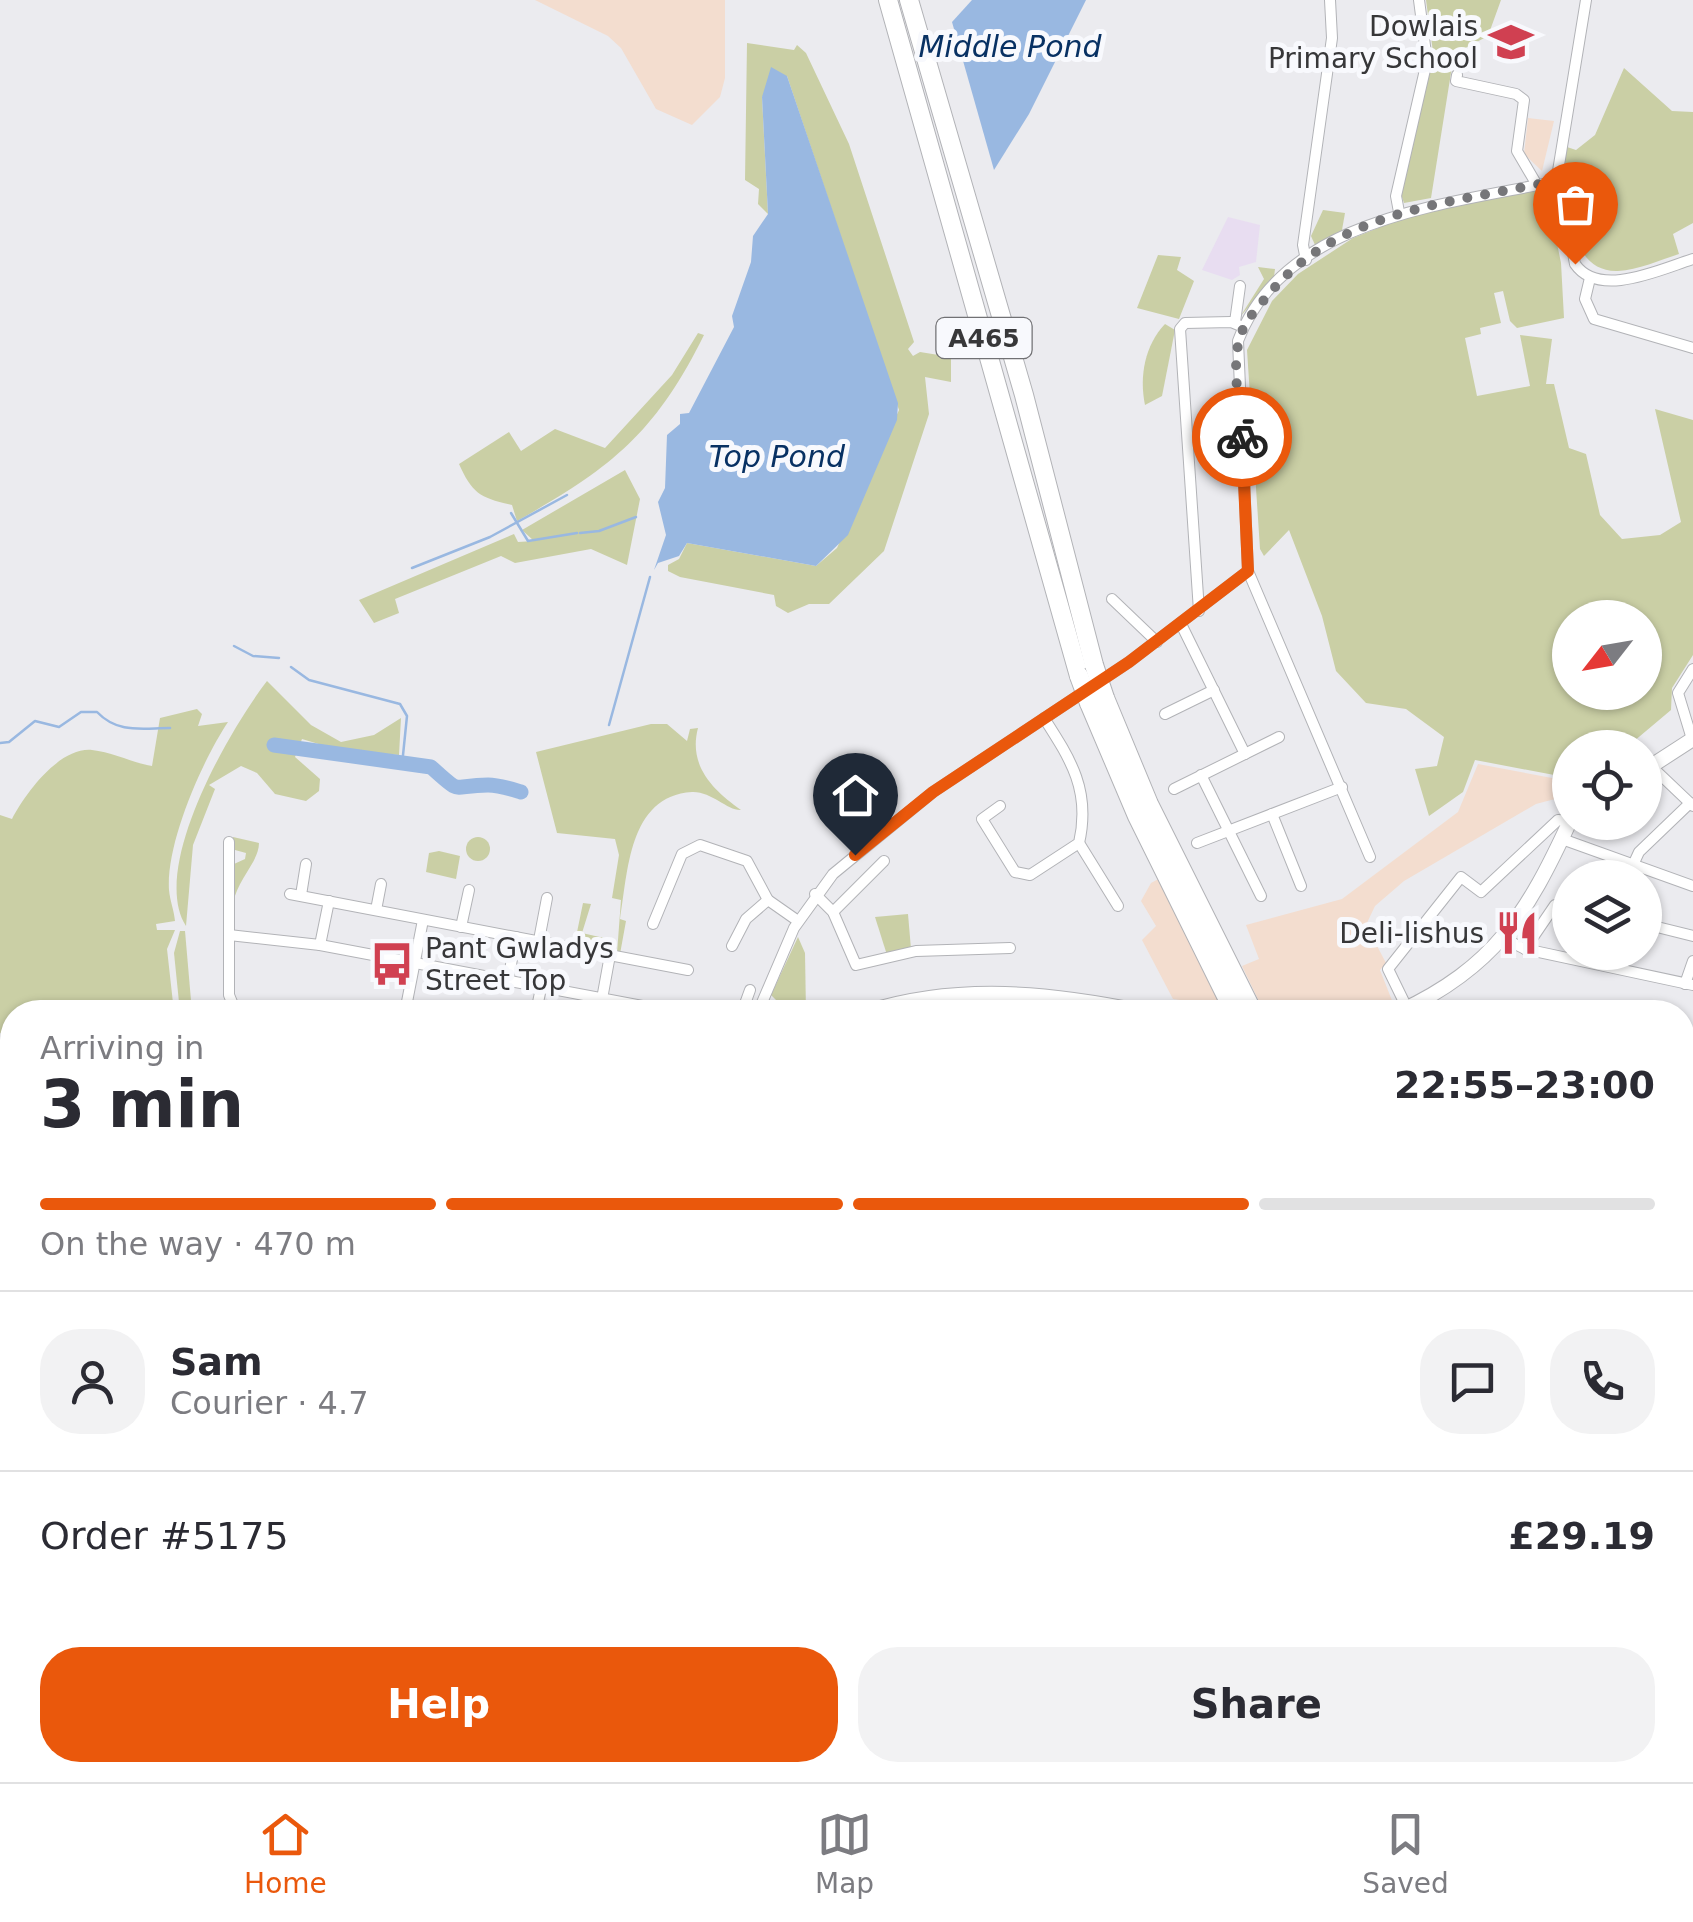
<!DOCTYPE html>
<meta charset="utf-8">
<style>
:root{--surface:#fff;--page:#f2f2f3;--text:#2b2b33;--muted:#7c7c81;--line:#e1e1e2;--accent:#ea580c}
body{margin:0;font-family:"DejaVu Sans",sans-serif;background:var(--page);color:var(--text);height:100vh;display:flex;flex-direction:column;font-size:38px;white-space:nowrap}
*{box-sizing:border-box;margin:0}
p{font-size:32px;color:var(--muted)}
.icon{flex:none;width:55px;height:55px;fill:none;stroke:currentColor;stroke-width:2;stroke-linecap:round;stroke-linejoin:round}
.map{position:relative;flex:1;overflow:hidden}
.details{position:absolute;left:0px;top:1000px;width:1695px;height:782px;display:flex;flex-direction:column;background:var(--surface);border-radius:40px 40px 0 0;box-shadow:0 2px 8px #0004}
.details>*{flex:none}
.needle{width:65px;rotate:239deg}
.fabs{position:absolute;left:1552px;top:600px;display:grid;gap:20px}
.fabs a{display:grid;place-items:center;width:110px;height:110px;border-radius:50%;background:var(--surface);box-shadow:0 2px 8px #0004;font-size:50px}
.pin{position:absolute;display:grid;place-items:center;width:85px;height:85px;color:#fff;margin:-102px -42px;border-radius:50% 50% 50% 0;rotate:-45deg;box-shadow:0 0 10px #0007}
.pin .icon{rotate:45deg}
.courier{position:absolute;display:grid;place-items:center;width:100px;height:100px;margin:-50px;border:8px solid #ea580c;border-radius:50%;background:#fff;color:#222;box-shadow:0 2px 12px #0007}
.head em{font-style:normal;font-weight:700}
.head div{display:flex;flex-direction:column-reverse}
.head{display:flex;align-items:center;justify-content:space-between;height:170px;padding:0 40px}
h1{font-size:65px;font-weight:700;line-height:75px}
.bar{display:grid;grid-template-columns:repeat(4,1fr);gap:15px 10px;align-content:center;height:120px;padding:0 40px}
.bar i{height:12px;border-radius:8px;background:var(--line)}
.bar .selected{background:var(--accent)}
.bar p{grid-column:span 4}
.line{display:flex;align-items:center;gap:25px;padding:0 40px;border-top:2px solid var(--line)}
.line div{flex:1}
.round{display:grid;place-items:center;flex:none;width:105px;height:105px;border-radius:40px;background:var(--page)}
.primary-button{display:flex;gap:20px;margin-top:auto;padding:20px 40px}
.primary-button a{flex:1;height:115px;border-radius:40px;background:var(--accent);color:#fff;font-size:40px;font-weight:700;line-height:115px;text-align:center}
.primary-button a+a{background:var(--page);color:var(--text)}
.tabs{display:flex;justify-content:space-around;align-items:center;height:140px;border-top:2px solid var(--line);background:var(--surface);font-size:28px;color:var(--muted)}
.tabs a{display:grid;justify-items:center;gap:5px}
.tabs .selected{color:var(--accent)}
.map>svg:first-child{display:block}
.commercial{fill:#f3ddcf}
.industrial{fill:#e8ddf1}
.green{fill:#cacfa5;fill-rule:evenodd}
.water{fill:#99b8e1}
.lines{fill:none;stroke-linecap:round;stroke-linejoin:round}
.stream{stroke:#99b8e1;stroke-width:2.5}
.river{stroke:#99b8e1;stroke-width:15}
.minor-casing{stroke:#b2b3b7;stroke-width:12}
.tertiary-casing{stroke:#b2b3b7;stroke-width:16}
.trunk-casing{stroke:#b2b3b7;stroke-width:20}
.minor{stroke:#fff;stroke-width:10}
.tertiary{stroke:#fff;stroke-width:14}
.trunk{stroke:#fff;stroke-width:18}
.trunk-bridge-casing{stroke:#b2b3b7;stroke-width:20;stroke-linecap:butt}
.trunk-bridge{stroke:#fff;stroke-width:18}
.done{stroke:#767679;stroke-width:10;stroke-dasharray:0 18}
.route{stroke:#ea580c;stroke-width:12}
.labels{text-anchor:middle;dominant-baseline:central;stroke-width:10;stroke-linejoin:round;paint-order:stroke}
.shield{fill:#f8f9fd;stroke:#717174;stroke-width:2.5}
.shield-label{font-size:25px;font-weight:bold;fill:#373739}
.poi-label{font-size:28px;fill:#373739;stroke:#f8f9fd;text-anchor:end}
.water-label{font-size:30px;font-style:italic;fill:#083163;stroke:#f8f9fd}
</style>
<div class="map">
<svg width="1693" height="1782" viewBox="0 0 1693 1782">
<rect width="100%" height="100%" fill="#ebebef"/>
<g class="commercial">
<polygon points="535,0 725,0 725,78 720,97 692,125 656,109 621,48 608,36"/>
<polygon points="1528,118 1554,121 1542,171 1524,154"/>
<polygon points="1478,764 1568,781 1570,795 1536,804 1404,881 1375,906 1366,925 1386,963 1380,970 1393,1003 1369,1012 1264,1012 1242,966 1259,959 1246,925 1342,899 1458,812"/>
<polygon points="1162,877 1222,1002 1188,1011 1186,1001 1173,999 1142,940 1156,926 1141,901 1151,883"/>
<polygon points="1683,1577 1693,1591 1693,1782 1153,1782 1155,1770 1682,1770"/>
</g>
<g class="industrial">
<polygon points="1228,217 1260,225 1256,262 1239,267 1240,275 1232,280 1202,270"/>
<polygon points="1307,1770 1368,1770 1386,1782 1310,1782"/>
</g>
<g class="green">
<polygon points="1426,0 1501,0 1488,36 1454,54 1431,198 1404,203 1401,194 1433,52"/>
<polygon points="747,43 794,50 797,45 806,53 849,144 914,342 908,349 913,356 920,352 951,357 951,382 925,377 929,414 884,551 829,604 809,604 788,613 776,606 774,595 680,577 668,571 668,565 679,559 687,543 816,566 837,548 899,410 787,76 762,97 768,214 758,204 759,189 745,180"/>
<path d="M1624 68 1672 111 1693 112V223L1673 234 1679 254C1660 260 1638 270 1618 271 1566 273 1566 193 1565 157L1567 147 1576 150 1595 135Z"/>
<path d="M1546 189 1561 263 1564 318 1517 328 1510 321 1503 291 1494 293 1501 323 1480 328 1481 334 1465 338 1477 396 1530 386 1520 335 1552 339 1546 384H1554L1569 448 1586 454 1600 515 1622 539 1660 535 1681 522 1655 409 1693 420V655L1672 688 1671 710 1627 747 1570 748V778L1475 760 1463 792 1429 816 1415 769 1437 766 1444 737 1406 709 1366 703 1336 671 1322 616 1289 530 1264 556 1260 549 1247 350 1272 301 1298 274 1353 238 1413 214ZM1570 618H1645V692H1570Z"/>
<polygon points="1323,210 1345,213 1342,230 1315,245 1311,236"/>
<polygon points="1158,255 1181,257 1177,270 1194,281 1179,319 1137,308"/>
<polygon points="1258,267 1275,269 1274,277 1240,317 1264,279"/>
<path d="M1165 324 1175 330 1162 396 1145 405C1139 376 1145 345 1165 324Z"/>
<path d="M698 333 704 335C655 434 611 468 517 521L512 505C480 498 472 493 459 464L509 432 521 451 555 429 605 448 672 375Z"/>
<polygon points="625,470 640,499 627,565 591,549 515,563 501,556 395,599 399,613 374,623 359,600 514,534 518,542 534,541 522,530"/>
<path d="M267 681 311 725 341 742 374 735 401 718 399 755 342 751 302 739 295 757 320 779 319 791 306 801 275 794 257 773 241 766 209 785 215 789 193 845 186 926C149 868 230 729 267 681Z"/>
<path d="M197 709 202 714 198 726 228 722C202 761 166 843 169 890 170 901 174 910 175 921L156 924 157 930H175L167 949 174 1012H12V1037L0 1033V815L12 819C25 794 59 747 92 750 112 752 133 763 152 766L160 718Z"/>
<path d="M651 724H667L687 741 690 729 698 728C688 766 713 790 741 810 728 811 711 791 692 792 628 796 628 873 620 919L626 921 620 954 617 953 621 900 612 898 619 855 615 839 557 833 536 752Z"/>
<path d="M233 837 259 843C259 862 237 879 233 904L234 864 245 859 246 853 235 850Z"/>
<circle cx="478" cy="849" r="12"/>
<polygon points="439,851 460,856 456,879 426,872 429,853"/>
<polygon points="583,903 591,904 582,933 604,938 605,948 575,942"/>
<polygon points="908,914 911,949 887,955 875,917"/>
<polygon points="180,931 185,931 192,1012 180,1012 174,953"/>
<polygon points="798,937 805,953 806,1012 788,1012 771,995"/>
<polygon points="1683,1077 1693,1078 1693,1513 1682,1503"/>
<polygon points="0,1472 12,1474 12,1530 0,1526"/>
<polygon points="12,1641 12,1696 0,1694"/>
<polygon points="0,1704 12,1706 12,1770 141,1770 146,1782 0,1782"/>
<polygon points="303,1770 484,1770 547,1782 305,1782"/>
</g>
<g class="water">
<polygon points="972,0 1086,0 1029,114 994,170 952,22"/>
<polygon points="771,67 787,76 898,403 897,420 848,535 816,566 687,543 679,556 658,563 654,570 666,535 658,502 665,488 667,435 680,424 680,414 689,413 734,327 732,316 751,262 753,236 768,214 762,97"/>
</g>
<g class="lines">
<g class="stream">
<polyline points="511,513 528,541 577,533"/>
<polyline points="580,533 599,531 636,517"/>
<polyline points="412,568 490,537 567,495"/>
<polyline points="234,646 253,656 279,658"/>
<polyline points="291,667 309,680 400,704 407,716 402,765"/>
<polyline points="609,725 650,577"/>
<path d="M0 743 9 742 35 721 59 727 81 712H97C118 734 142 728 170 728"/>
</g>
<path class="river" d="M274 745 431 767C464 797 450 785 488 785 499 785 511 789 521 792"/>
<g class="minor-casing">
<g id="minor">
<path d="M1586 0 1558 171 1575 264C1599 299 1661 269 1693 259"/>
<polyline points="1457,75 1456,81 1516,94 1524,100 1517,151 1537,185"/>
<polyline points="1399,212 1396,196 1427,61 1419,0"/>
<polyline points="1306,260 1303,245 1332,38 1330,0"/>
<polyline points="1590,278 1585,299 1594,319 1693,348"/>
<polyline points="1235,322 1240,286"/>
<polyline points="1112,599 1157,642"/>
<polyline points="1199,611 1180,329 1185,323 1231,322 1243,327"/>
<polyline points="1181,624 1245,754"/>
<polyline points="1165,714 1214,690"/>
<polyline points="1692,739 1678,693 1693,669"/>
<polyline points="1651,766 1693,806"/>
<polyline points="1201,775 1261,896"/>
<polyline points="1174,789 1279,737"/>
<path d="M1000 806 982 819 1015 872 1030 875 1079 843C1091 791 1071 760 1044 718"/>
<polyline points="1272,814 1301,886"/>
<polyline points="1562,839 1693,886"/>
<polyline points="229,842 229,995 236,1012"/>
<polyline points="1079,843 1118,906"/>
<polyline points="1197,843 1342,787"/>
<path d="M1370 857 1248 571 1238 341C1284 217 1450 204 1558 181"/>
<polyline points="1633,865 1639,852 1690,803"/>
<polyline points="290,894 688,970"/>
<polyline points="815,894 833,912 856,965 916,951 1010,948"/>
<polyline points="301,895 306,864"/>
<polyline points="376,910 381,884"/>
<polyline points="833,912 884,861"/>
<polyline points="653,924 682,854 700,845 747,861 768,900 798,921"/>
<polyline points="1645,924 1693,936"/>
<polyline points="461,927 469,890"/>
<polyline points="229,935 320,945 674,1012"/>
<polyline points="1505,939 1525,949 1693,985"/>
<polyline points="539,940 547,898"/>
<polyline points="320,945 329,901"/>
<polyline points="732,946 746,919 768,900"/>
<polyline points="1525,949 1555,905 1570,904"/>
<polyline points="508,981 516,937"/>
<polyline points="1685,984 1693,961"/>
<polyline points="1428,998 1437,1012"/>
<polyline points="602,999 610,955"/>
<polyline points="1407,1008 1388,969 1461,877 1481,892 1558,820 1570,821"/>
<polyline points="405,1012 423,920"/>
<polyline points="536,1012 541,988"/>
<polyline points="742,1012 750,990"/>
<polyline points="758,1012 794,928 833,874 933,792 1129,662 1248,571"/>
<polyline points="1682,1042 1693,1045"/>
<polyline points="1682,1711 1693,1717"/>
<polyline points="504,1770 581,1782"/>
<polyline points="620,1770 622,1770"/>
<polyline points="948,1770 1016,1780"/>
<polyline points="1065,1770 1069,1782"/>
<polyline points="1265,1770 1268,1782"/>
<polyline points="1385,1770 1393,1770"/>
<polyline points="607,1777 608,1770"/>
<polyline points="746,1782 752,1770"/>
<polyline points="889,1782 891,1770"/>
<polyline points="1144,1782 1146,1770"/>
</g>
</g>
<g class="tertiary-casing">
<g id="tertiary">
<polyline points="1645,770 1693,739"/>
<path d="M867 1012C959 983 1051 993 1144 1012"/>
<path d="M1399 1012C1495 967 1527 914 1570 821"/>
<polyline points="664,1770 667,1782"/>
</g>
</g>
<g class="trunk-casing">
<g id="trunk">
<polyline points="888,0 1079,676"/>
<polyline points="909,0 1024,395 1094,665"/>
<polyline points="1105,698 1149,804 1253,1012"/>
<polyline points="1089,703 1137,816 1234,1012"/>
<polyline points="1682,1533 1693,1544"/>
<polyline points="1682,1562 1693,1574"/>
</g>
</g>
<use href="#minor" class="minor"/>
<use href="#tertiary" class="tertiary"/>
<use href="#trunk" class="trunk"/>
<g class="trunk-bridge-casing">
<g id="trunk-bridge">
<polyline points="1094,665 1105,698"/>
<polyline points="1079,676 1089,703"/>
</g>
</g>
<use href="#trunk-bridge" class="trunk-bridge"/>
</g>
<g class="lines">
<path class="done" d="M1242 437C1240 406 1231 367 1240 337 1245 320 1259 306 1270 293 1342 207 1457 203 1558 180L1575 264"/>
<polyline class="route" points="855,855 933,792 1129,662 1248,571 1242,437"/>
</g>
<defs>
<g id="school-bare" transform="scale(3.45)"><path d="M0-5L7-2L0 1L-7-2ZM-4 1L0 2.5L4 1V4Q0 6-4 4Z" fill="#d04051" stroke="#f8f9fd" stroke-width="2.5" paint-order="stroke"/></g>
<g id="restaurant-bare" transform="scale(3.45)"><path d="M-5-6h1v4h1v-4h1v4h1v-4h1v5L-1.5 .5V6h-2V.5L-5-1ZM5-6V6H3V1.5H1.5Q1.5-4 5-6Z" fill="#d04051" stroke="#f8f9fd" stroke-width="2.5" paint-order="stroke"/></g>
<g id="bus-bare" transform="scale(3.45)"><path d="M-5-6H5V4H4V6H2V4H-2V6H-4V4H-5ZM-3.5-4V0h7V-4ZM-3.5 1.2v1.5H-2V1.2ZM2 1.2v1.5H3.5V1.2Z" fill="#d04051" stroke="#f8f9fd" stroke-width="2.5" paint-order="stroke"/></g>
</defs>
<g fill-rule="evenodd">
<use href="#school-bare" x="1511" y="42"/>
<use href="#restaurant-bare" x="1517" y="933"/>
<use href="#bus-bare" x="392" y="964"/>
</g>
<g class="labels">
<rect class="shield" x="936.5" y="318" width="95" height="40" rx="8"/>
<g class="shield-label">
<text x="984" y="338">A465</text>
</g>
<g class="poi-label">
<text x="1478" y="26">Dowlais<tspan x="1478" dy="32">Primary School</tspan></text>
<text x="1484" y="933">Deli-lishus</text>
<text x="425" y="948" text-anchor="start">Pant Gwladys<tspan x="425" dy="32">Street Top</tspan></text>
</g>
<g class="water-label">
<text x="1010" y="46">Middle Pond</text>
<text x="777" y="456">Top Pond</text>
</g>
</g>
</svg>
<div class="fabs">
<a><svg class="needle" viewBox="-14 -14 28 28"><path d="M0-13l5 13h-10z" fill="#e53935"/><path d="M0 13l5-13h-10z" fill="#7c7c81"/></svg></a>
<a><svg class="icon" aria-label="locate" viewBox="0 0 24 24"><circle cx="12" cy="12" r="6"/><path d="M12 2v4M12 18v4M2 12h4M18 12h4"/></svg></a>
<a><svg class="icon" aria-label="layers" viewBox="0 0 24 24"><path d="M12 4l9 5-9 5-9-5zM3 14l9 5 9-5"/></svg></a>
</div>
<div class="pin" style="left:1575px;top:264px;background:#ea580c"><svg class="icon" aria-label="bag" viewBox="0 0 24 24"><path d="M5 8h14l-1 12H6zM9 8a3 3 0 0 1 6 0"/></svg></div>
<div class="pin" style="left:855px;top:855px;background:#1f2937"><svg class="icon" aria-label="home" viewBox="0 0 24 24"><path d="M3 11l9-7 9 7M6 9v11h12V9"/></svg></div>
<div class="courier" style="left:1242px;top:437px"><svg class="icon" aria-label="bike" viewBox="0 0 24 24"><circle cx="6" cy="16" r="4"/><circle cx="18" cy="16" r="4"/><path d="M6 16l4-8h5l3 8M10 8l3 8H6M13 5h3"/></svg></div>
<section class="details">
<div class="head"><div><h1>3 min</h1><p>Arriving in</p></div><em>22:55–23:00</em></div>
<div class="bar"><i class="selected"></i><i class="selected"></i><i class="selected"></i><i></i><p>On the way · 470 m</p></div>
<div class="line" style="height:180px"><a class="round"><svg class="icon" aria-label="person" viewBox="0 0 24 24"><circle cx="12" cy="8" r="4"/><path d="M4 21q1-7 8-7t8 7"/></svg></a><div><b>Sam</b><p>Courier · 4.7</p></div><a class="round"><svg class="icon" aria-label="chat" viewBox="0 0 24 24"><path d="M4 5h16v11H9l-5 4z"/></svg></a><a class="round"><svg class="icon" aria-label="phone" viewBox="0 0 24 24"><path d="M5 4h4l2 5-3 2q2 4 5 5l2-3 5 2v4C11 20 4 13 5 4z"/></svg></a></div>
<div class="line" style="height:130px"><div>Order #5175</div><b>£29.19</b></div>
<div class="primary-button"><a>Help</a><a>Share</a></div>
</section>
</div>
<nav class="tabs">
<a class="selected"><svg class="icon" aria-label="home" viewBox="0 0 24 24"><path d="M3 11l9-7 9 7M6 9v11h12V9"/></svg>Home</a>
<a><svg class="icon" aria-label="map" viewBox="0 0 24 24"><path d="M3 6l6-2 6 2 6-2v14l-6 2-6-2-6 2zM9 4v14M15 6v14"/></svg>Map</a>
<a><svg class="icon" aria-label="saved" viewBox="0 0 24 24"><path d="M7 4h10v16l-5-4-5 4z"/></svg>Saved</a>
</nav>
